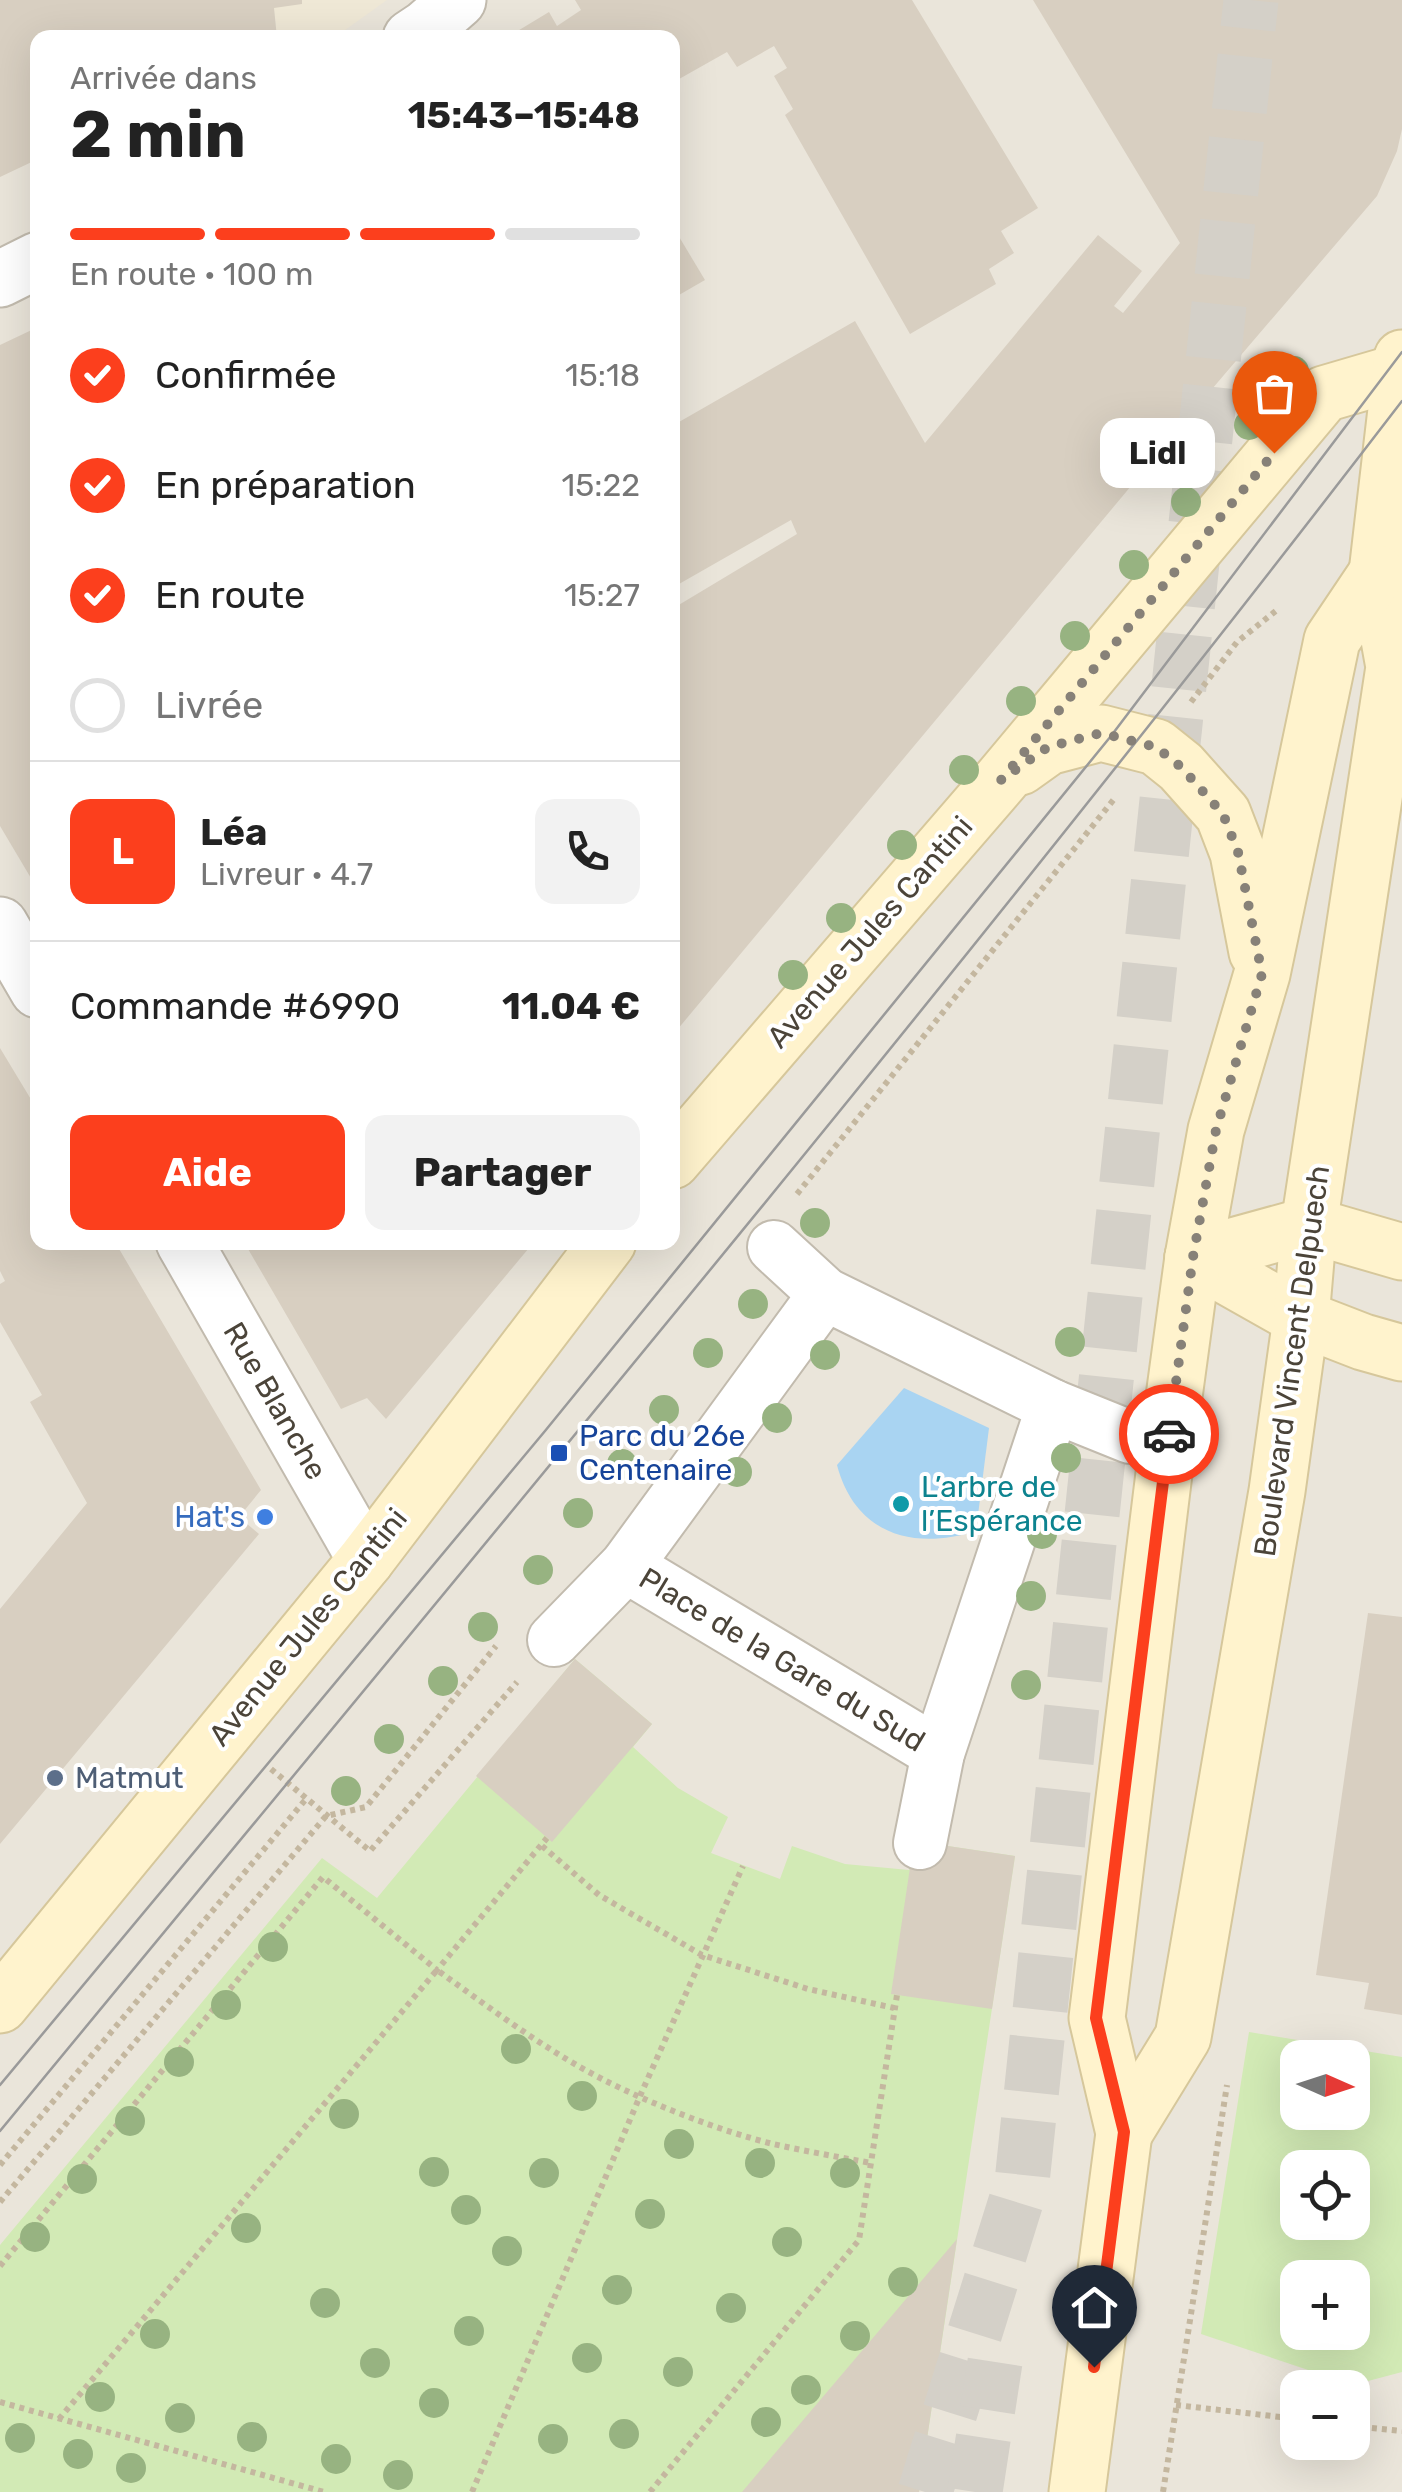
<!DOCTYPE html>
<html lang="fr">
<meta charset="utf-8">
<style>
:root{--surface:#fff;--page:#f2f2f2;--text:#222;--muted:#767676;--line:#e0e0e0;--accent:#fc3f1d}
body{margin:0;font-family:Rubik,sans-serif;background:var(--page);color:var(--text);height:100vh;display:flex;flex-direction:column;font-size:38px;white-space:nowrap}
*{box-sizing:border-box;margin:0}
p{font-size:32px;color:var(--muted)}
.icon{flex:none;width:55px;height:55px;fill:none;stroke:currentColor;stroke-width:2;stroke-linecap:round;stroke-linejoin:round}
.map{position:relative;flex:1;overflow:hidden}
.panel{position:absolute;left:30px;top:30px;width:650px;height:1220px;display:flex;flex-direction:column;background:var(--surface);border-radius:20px;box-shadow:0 10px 40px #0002}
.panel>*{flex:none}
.needle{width:65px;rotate:93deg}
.controls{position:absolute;left:1280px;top:2040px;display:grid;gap:20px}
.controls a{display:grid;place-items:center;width:90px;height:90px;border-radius:20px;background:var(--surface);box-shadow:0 10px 40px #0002;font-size:50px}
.pin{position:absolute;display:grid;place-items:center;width:85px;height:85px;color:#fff;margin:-102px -42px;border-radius:50% 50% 50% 0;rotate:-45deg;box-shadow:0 0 10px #0007}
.pin .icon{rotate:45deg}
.courier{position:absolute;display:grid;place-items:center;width:100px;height:100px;margin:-50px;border:8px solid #fc3f1d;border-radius:50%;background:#fff;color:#222;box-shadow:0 2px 12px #0007}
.bubble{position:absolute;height:70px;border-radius:20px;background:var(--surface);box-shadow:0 10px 40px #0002;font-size:32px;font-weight:700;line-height:70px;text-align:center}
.head em{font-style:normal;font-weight:700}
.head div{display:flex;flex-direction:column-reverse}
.head{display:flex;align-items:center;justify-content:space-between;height:170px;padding:0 40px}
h1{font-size:65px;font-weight:700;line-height:75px}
.bar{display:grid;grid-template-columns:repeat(4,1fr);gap:15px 10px;align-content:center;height:120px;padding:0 40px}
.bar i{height:12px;border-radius:8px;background:var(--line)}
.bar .active{background:var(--accent)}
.bar p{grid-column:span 4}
.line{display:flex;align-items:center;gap:25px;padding:0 40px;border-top:2px solid var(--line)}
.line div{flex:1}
.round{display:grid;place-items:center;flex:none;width:105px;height:105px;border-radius:20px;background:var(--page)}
ol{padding:0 40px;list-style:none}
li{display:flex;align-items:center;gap:30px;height:110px}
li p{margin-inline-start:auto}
li .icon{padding:10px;border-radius:50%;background:var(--accent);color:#fff;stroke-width:4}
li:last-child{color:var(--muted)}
li i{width:55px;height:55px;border:5px solid var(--line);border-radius:50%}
.cta{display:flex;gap:20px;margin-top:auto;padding:20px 40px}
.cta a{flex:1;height:115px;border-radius:20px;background:var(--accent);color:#fff;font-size:40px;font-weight:700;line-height:115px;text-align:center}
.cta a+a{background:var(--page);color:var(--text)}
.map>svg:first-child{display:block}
.residential{fill:#eae5da;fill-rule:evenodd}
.education{fill:#efe8d6}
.green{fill:#d2eab5;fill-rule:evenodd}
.water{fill:#a9d4f2}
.building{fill:#d8cfc1}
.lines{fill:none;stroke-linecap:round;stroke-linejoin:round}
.trunk-tunnel{stroke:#d4d0c8;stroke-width:55;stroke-dasharray:55 28;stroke-linecap:butt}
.pedestrian-casing{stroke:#c2bbae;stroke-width:56}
.minor-casing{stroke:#c2bbae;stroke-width:59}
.secondary-casing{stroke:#d6c79b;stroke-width:59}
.path{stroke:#c4b79f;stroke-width:6;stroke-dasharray:5 5;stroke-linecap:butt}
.pedestrian{stroke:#fff;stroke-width:52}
.minor{stroke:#fff;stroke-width:55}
.secondary{stroke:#fff3cd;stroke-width:55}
.tram{stroke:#9a9a9a;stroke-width:2.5}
.tree{fill:#97b381}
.done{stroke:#878178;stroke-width:10;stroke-dasharray:0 18}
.route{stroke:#fc3f1d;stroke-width:12}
.transit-dot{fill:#1a4fb4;stroke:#fff;stroke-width:4}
.culture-dot{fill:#0f9aa8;stroke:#fff;stroke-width:4}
.shop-dot{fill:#3f7fe0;stroke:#fff;stroke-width:4}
.service-dot{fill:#5c6f8a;stroke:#fff;stroke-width:4}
.labels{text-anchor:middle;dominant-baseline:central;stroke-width:8;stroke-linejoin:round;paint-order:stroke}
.street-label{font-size:30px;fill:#4b4439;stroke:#fff}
.transit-label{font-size:30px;fill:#164399;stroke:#fff;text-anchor:start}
.culture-label{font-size:30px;fill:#0d838f;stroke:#fff;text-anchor:start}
.shop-label{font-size:30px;fill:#366cbe;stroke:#fff;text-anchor:end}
.service-label{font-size:30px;fill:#4e5e75;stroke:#fff;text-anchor:start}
</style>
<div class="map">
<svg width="1402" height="2492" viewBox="0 0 1402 2492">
<rect width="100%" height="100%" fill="#f6f3ec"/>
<path class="residential" d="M0 0H1402V2492H0ZM38 38H672V1242H38ZM1298 2058H1352V2112H1298ZM1298 2168H1352V2222H1298ZM1298 2278H1352V2332H1298ZM1298 2388H1352V2442H1298Z"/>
<polygon class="education" points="273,0 387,0 334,38 277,37"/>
<g class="green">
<polygon points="575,1659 652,1724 633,1747 678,1788 728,1817 711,1853 780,1879 792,1846 845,1864 909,1870 914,1841 1015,1856 919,2492 0,2492 0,2245 322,1858 377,1898"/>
<path d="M1249 2032 1402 2057V2372L1353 2385 1201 2334ZM1298 2058H1352V2112H1298ZM1298 2168H1352V2222H1298ZM1298 2278H1352V2332H1298Z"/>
</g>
<path class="water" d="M904 1388 989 1428 976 1531C913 1551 855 1534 837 1465Z"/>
<g class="building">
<polygon points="0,0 302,0 302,4 274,8 277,38 38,38 38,159 0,177"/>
<polygon points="575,0 912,0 1038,208 1001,231 1014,253 989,269 996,284 910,334 785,115 793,109 774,76 787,68 774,46 737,67 727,52 672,83 672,38 506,38 549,12 557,26 581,10"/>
<polygon points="1033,0 1402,0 1402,129 1397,151 1377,196 1212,389 672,1036 672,609 797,534 791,520 672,588 672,426 855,321 925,443 1098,235 1142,271 1114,306 1123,313 1180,243"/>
<polygon points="672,225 705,280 672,299"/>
<polygon points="38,327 38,890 0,826 0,345"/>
<polygon points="0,1048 38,1111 38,1242 115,1242 261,1490 239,1517 259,1534 0,1844 0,1609 87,1503 30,1402 42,1395 0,1322 0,1284 5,1281 0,1271"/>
<polygon points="244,1242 534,1242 386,1419 367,1398 341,1409"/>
<polygon points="1368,1613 1402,1617 1402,2015 1364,2009 1369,1983 1316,1975"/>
<polygon points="575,1659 652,1724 552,1842 476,1776"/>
<polygon points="914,1841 1015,1856 992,2009 891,1994"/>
<polygon points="957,2239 919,2492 742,2492 923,2279"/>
</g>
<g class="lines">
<g class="trunk-tunnel">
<polyline points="925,2492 1022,2182 1251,0"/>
<polyline points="975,2492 995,2362"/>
</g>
<g class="pedestrian-casing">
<g id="pedestrian">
<polyline points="774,1247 825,1294 1053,1406 1130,1437"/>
<polyline points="626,1566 938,1753"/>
<polyline points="554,1640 626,1566 825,1294"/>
<polyline points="920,1843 938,1753 1053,1406"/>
</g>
</g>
<g class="minor-casing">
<g id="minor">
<polyline points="411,38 426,28 458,0"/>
<polyline points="0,279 38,260"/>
<polyline points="0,925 38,990"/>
<polyline points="184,1242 366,1560"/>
</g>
</g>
<g class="secondary-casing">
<g id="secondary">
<polyline points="1020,767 1048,747 1101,733 1156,747 1181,767 1223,814 1238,853 1257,952"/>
<polyline points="672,1161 1001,780 1324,394 1399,372"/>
<polyline points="1193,1257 1301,1318 1363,1342 1402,1353"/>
<polyline points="1193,1257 1309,1225 1402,1252"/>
<polyline points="0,2005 366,1560 608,1242"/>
<polyline points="1124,2133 1183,2037 1277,1491 1301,1318 1309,1225 1394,667 1377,573 1402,358"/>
<polyline points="1077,2492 1124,2133 1097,2018 1168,1441 1193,1257 1216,1130 1262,974 1332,640 1377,573"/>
</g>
</g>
<g class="path">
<polyline points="1191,702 1237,642 1277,610"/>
<polyline points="797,1194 1115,798"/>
<polyline points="271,1769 370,1851 517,1682"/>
<polyline points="542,1846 599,1895 702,1955 808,1989 894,2008"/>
<polyline points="0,2165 306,1799"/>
<polyline points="0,2202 326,1816 366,1807 496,1646"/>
<polyline points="0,2266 323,1877 437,1970 547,1838"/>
<polyline points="0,2402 324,2492"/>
<polyline points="1176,2405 1298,2419"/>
<path d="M59 2419 437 1970C490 2008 544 2049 602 2079 651 2104 720 2131 773 2144 805 2151 838 2157 871 2163"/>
<polyline points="1352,2426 1402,2431"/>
<polyline points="472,2492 640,2096 743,1866"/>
<polyline points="650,2492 859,2240 897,1995"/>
<polyline points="1163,2492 1227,2085"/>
</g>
<use href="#pedestrian" class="pedestrian"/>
<use href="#minor" class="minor"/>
<use href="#secondary" class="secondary"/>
<g class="tram">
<polyline points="0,2085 545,1431 1111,736 1402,352"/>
<path d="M0 2131C472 1558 950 990 1402 401"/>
</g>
</g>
<g class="tree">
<circle cx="1294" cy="371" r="15"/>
<circle cx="1249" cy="425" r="15"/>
<circle cx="1186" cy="502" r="15"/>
<circle cx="1134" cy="565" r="15"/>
<circle cx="1075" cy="636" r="15"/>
<circle cx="1021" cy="701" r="15"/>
<circle cx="964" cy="770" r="15"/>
<circle cx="902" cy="845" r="15"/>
<circle cx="841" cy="918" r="15"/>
<circle cx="793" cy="975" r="15"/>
<circle cx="815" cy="1223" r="15"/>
<circle cx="753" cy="1304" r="15"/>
<circle cx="1070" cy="1342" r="15"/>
<circle cx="708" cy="1353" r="15"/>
<circle cx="825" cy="1355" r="15"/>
<circle cx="664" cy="1410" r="15"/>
<circle cx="777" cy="1418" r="15"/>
<circle cx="1066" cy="1458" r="15"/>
<circle cx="622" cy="1464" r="15"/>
<circle cx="737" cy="1472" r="15"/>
<circle cx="578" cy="1513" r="15"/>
<circle cx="1042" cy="1534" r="15"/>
<circle cx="538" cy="1570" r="15"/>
<circle cx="1031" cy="1596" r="15"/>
<circle cx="483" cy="1627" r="15"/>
<circle cx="443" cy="1681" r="15"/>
<circle cx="1026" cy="1685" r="15"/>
<circle cx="389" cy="1739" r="15"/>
<circle cx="346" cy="1791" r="15"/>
<circle cx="273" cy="1947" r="15"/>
<circle cx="226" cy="2005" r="15"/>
<circle cx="516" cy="2049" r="15"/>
<circle cx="179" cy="2062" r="15"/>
<circle cx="582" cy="2096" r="15"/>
<circle cx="344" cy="2114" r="15"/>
<circle cx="130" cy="2121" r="15"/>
<circle cx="679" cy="2144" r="15"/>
<circle cx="760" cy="2163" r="15"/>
<circle cx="434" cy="2172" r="15"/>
<circle cx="544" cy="2173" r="15"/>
<circle cx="845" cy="2173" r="15"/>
<circle cx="82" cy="2179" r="15"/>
<circle cx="466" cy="2210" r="15"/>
<circle cx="650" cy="2214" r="15"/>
<circle cx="246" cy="2228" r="15"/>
<circle cx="35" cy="2237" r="15"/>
<circle cx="787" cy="2242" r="15"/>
<circle cx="507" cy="2251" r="15"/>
<circle cx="903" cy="2282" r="15"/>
<circle cx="617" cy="2290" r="15"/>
<circle cx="325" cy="2303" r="15"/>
<circle cx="731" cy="2308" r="15"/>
<circle cx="469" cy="2331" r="15"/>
<circle cx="155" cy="2334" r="15"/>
<circle cx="855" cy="2336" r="15"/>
<circle cx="587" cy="2358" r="15"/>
<circle cx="375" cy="2363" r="15"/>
<circle cx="678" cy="2372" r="15"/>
<circle cx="806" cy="2390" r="15"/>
<circle cx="100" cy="2397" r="15"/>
<circle cx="434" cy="2403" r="15"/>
<circle cx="180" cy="2418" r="15"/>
<circle cx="766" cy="2422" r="15"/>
<circle cx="624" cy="2434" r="15"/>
<circle cx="252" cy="2437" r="15"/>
<circle cx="20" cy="2438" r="15"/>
<circle cx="553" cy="2439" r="15"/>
<circle cx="78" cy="2454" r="15"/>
<circle cx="336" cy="2459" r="15"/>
<circle cx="131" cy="2468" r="15"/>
<circle cx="398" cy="2475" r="15"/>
</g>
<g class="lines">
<polyline class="done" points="1169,1434 1193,1257 1216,1130 1262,974 1238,852 1223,814 1181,767 1156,747 1101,733 1048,747 1001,780 1274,453"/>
<polyline class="route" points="1094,2367 1124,2132 1096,2018 1169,1434"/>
</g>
<rect class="transit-dot" x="549" y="1443" width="20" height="20" rx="5"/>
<circle class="culture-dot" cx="901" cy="1504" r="10"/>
<circle class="shop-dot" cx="265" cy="1517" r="10"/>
<circle class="service-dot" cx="55" cy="1778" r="10"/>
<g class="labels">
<g class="street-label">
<text transform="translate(870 932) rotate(-49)">Avenue Jules Cantini</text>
<text transform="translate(1292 1361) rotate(-82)">Boulevard Vincent Delpuech</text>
<text transform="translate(275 1401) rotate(60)">Rue Blanche</text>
<text transform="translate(308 1627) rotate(-51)">Avenue Jules Cantini</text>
<text transform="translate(782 1660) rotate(31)">Place de la Gare du Sud</text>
</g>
<g class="transit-label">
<text x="579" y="1436">Parc du 26e<tspan x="579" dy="34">Centenaire</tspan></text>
</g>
<g class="culture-label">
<text x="921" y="1487">L’arbre de<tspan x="921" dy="34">l’Espérance</tspan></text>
</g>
<g class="shop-label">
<text x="245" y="1517">Hat's</text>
</g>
<g class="service-label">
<text x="75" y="1778">Matmut</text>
</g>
</g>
</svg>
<div class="controls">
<a><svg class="needle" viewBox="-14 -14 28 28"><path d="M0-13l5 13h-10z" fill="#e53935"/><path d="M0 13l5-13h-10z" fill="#767676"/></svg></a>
<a><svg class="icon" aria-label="locate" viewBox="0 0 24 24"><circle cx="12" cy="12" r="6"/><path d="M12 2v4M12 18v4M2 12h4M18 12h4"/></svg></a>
<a>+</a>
<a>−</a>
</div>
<div class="pin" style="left:1274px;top:453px;background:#ea580c"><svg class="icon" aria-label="bag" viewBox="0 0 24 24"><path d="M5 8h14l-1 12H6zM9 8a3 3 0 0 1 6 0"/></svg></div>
<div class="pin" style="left:1094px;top:2367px;background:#1f2937"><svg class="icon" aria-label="home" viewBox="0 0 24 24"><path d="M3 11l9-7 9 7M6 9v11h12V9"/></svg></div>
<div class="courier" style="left:1169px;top:1434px"><svg class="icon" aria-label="car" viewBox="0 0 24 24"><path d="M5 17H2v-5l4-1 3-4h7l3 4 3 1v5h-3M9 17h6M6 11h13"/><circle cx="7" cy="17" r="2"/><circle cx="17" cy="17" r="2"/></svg></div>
<div class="bubble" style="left:1100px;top:418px;width:115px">Lidl</div>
<section class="panel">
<div class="head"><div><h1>2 min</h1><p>Arrivée dans</p></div><em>15:43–15:48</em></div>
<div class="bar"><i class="active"></i><i class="active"></i><i class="active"></i><i></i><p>En route · 100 m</p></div>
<ol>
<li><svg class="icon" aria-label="check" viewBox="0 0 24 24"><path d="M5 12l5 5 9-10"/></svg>Confirmée<p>15:18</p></li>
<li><svg class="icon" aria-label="check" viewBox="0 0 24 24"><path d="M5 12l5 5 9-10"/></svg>En préparation<p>15:22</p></li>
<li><svg class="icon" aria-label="check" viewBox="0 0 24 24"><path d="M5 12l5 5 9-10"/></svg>En route<p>15:27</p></li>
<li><i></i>Livrée</li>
</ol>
<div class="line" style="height:180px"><b class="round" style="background:var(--accent);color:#fff">L</b><div><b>Léa</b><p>Livreur · 4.7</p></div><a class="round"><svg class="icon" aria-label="phone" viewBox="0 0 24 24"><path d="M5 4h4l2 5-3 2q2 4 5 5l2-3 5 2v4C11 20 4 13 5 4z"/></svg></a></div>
<div class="line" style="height:130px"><div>Commande #6990</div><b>11.04 €</b></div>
<div class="cta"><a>Aide</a><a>Partager</a></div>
</section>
</div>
